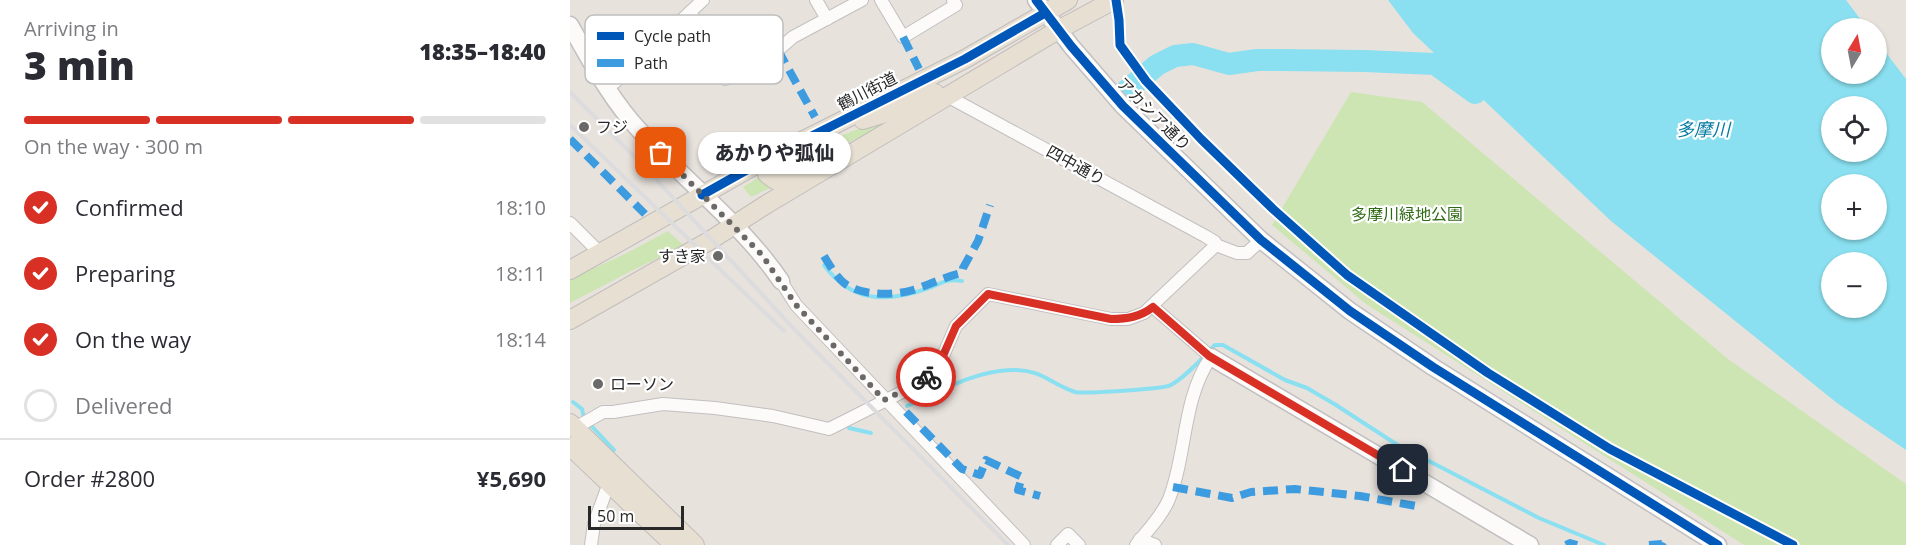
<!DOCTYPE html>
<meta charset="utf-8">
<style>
:root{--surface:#fff;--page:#f2f2f3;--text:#2b2b33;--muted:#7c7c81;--line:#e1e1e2;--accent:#d93025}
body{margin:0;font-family:"Open Sans","Noto Sans JP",sans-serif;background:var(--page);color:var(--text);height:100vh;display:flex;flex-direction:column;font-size:22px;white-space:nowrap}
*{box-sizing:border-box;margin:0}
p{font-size:20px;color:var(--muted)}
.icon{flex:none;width:33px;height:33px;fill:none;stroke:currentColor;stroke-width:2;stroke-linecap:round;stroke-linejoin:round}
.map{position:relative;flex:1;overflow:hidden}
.drawer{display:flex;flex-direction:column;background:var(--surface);width:570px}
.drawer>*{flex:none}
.needle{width:39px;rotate:10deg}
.fabs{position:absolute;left:1251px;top:18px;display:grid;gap:12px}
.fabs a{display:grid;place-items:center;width:66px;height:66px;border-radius:50%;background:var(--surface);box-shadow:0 2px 4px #0004;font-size:30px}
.scale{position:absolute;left:18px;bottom:15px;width:96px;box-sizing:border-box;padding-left:6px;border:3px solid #282828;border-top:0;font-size:16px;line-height:21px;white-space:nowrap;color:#282828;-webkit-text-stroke:4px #fff;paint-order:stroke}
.pin{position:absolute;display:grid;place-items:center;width:51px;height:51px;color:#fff;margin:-26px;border-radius:12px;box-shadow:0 3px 9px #0006}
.courier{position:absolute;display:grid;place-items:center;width:60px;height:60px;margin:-30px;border:4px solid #d93025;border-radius:50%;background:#fff;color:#222;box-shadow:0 2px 8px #0007}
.bubble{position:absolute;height:42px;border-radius:21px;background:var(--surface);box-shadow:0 2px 4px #0004;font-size:20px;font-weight:800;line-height:42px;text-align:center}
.head em{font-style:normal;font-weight:800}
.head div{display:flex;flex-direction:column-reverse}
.head{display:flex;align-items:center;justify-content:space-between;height:102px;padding:0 24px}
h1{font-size:39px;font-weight:800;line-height:45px}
.bar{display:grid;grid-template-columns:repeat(4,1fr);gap:9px 6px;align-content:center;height:72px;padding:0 24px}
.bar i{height:8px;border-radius:4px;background:var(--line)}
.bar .on{background:var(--accent)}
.bar p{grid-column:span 4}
.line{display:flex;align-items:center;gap:15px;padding:0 24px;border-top:2px solid var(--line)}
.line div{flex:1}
ol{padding:0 24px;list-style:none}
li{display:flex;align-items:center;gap:18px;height:66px}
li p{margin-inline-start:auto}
li .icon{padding:6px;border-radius:50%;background:var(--accent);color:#fff;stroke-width:4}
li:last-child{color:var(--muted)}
li i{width:33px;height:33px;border:3px solid var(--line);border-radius:50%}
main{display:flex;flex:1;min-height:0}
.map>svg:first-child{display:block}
.green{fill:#cde5b3}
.water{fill:#8ae0f0;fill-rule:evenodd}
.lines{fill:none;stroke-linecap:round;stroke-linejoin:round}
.stream{stroke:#8ae0f0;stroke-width:4}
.river{stroke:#8ae0f0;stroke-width:22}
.street-casing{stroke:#c1bfbf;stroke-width:14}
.secondary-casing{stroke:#c1bfbf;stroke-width:19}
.primary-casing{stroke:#c0bdbc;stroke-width:20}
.street{stroke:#fcfbfa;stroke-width:12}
.secondary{stroke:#fcfbfa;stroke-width:16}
.primary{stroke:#e7dfd1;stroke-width:18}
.rail{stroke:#dcdcde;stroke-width:4}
.quiet{stroke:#3d9ce0;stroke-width:8;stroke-dasharray:15 8;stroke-linecap:butt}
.cycleway-casing{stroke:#fff;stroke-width:13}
.cycleway{stroke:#0057b8;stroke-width:9}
.done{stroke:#6b6967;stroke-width:6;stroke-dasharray:0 10.8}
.route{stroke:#d93025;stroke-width:8}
.poi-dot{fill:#6b6967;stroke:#fff;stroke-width:2}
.labels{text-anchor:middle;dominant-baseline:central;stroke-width:4.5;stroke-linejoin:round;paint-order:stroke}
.street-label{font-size:16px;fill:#282828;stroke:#fff}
.poi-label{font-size:16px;fill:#282828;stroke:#fff;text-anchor:start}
.park-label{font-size:16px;fill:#2e6a14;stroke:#fff}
.water-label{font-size:18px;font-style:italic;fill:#037ba2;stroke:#fff}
.key{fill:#fff;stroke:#bebebe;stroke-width:1.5}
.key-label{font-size:16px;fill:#282828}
</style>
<main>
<section class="drawer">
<div class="head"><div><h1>3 min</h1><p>Arriving in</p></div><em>18:35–18:40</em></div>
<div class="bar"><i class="on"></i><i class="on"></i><i class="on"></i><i></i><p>On the way · 300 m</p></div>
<ol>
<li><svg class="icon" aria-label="check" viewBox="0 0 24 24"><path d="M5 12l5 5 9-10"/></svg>Confirmed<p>18:10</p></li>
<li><svg class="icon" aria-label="check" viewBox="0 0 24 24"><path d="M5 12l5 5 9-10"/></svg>Preparing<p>18:11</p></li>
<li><svg class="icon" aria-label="check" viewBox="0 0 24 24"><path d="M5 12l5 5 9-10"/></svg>On the way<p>18:14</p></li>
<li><i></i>Delivered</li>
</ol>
<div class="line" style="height:78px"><div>Order #2800</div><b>¥5,690</b></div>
</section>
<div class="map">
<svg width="1336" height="545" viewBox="0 0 1336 545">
<rect width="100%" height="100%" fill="#e8e2dd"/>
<g class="green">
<polygon points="781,92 852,102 1158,359 1336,484 1336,545 1174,545 796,304 702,225"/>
<polygon points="337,111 295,135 235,161 210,175 201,165 314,118"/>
<polygon points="193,175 204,186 181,197 173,187"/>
<polygon points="98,231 114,246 63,270 0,303 0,279 57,253"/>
</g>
<path class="water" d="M818 0H1276L1297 28H1262V74H1306L1307 41 1336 79V450L1267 403 1041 221 843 33ZM1262 106H1306V152H1262ZM1262 184H1306V230H1262ZM1262 262H1306V308H1262Z"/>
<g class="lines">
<g class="stream">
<path d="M254 265C281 302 315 303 356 289 371 284 376 278 392 281"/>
<polyline points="3,402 12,409 14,418 44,450"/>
<path d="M337 406C369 392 404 371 441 370 472 369 479 383 505 392 513 394 595 389 601 385 618 375 631 359 645 345H653L715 380 737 388 766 405 826 444 969 518 1034 545"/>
<polyline points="279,428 301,433"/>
</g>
<polyline class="river" points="556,91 587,65 605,56 623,54 659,64 687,60 710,60 794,61 865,64 905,93"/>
<g class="street-casing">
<g id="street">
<polyline points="246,0 257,19"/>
<polyline points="311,0 333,37 386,5 383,0"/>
<polyline points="120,12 155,79 208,50 223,37 292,0"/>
<polyline points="37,88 50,78 133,0"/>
<polyline points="377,96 635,236 645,242 646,245"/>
<polyline points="0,223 30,253"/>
<polyline points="646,245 667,253 677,253 691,240"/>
<polyline points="211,281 226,305 454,545"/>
<polyline points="5,428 33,412 43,412 93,404 145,408 203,416 259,429 346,385 362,373 369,365 386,326 418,294 541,319 558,319 574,313 646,245"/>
<polyline points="570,539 585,545"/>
<polyline points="21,545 24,524 39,483"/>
<polyline points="487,545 498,534 509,545"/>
<path d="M566 545C577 531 592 516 599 499 617 454 612 399 641 357L583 307"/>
</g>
</g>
<g class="secondary-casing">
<g id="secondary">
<polyline points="466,0 501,46 553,106 691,240 780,311 863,367 1148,545"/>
<path d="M0 25C21 62 41 100 70 131 116 182 173 225 211 281"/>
<polyline points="641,357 960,545"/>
</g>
</g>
<g class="primary-casing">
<g id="primary">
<polyline points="293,120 332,108 365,93"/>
<polyline points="198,158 196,165 197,174 205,180 236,164 270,152"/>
<polyline points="0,270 198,158 395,59 498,0"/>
<polyline points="0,320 139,241 197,204 488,30 544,0"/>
<polyline points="0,423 125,545"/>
<polyline points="0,446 104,545"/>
</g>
</g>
<use href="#street" class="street"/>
<use href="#secondary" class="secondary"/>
<use href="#primary" class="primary"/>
<g class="rail">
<polyline points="0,92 71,163 225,330 438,545"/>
<polyline points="0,125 214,331"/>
</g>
<g class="quiet">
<polyline points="333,37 349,69"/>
<polyline points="208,50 245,117"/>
<polyline points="0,139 75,214"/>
<path d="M254 256C260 266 266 276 274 283 291 296 323 296 343 290 359 285 374 277 392 273L393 268 408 241 420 205"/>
<polyline points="336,412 392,469 410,475 416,460 452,477 448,490 470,496"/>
<polyline points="603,487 662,498 681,492 725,489 790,496 846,506"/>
<polyline points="996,545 1000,543 1007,545"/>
<polyline points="1079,545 1092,544 1094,540"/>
</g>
<g class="cycleway-casing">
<g id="cycleway">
<polyline points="466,0 501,46 553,106 691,240 780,311 863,367 1148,545"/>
<polyline points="546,0 549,20 550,45 576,81 631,139 703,209 777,275 918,373 1040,449 1223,545"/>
<polyline points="132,195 198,158 395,59 475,13"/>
</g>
</g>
<use href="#cycleway" class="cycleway"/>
</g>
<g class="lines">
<polyline class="done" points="91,153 192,255 226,305 314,400 346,385 356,377"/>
<path class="route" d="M356 377 369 365 386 326 418 294 541 319C557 319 570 317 583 307L639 356 833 470"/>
</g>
<g class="poi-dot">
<circle cx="14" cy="127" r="6"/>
<circle cx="148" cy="256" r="6"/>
<circle cx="28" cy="384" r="6"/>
</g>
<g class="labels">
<g class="street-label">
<text transform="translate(297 91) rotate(-27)">鶴川街道</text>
<text transform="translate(584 114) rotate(45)">アカシア通り</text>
<text transform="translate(506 165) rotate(29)">四中通り</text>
</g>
<g class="poi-label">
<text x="26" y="127">フジ</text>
<text x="136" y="256" text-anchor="end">すき家</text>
<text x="40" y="384">ローソン</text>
</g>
<g class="park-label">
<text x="837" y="214">多摩川緑地公園</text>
</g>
<g class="water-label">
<text x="1133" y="129">多摩川</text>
</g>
</g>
<rect x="15" y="15" width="198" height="69" rx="9" class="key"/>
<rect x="27" y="32" width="27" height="8" fill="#0057b8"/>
<rect x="27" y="59" width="27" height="8" fill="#3d9ce0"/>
<g class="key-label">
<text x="64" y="42">Cycle path</text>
<text x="64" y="69">Path</text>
</g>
</svg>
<div class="fabs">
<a><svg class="needle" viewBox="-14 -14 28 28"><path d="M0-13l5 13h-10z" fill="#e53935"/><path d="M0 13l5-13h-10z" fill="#7c7c81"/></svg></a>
<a><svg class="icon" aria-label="locate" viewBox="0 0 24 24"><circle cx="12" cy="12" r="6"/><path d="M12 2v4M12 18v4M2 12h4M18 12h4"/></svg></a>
<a>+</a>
<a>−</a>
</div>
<div class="scale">50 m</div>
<div class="pin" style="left:91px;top:153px;background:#ea580c"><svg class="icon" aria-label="bag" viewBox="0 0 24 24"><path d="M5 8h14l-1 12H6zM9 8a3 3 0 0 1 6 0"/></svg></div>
<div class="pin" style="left:833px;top:470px;background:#1f2937"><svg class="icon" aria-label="home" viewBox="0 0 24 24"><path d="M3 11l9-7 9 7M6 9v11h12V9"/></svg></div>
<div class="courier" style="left:356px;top:377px"><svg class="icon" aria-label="bike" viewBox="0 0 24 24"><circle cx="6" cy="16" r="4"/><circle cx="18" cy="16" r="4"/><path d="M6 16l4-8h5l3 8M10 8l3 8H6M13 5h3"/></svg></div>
<div class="bubble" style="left:128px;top:132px;width:153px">あかりや弧仙</div>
</div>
</main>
